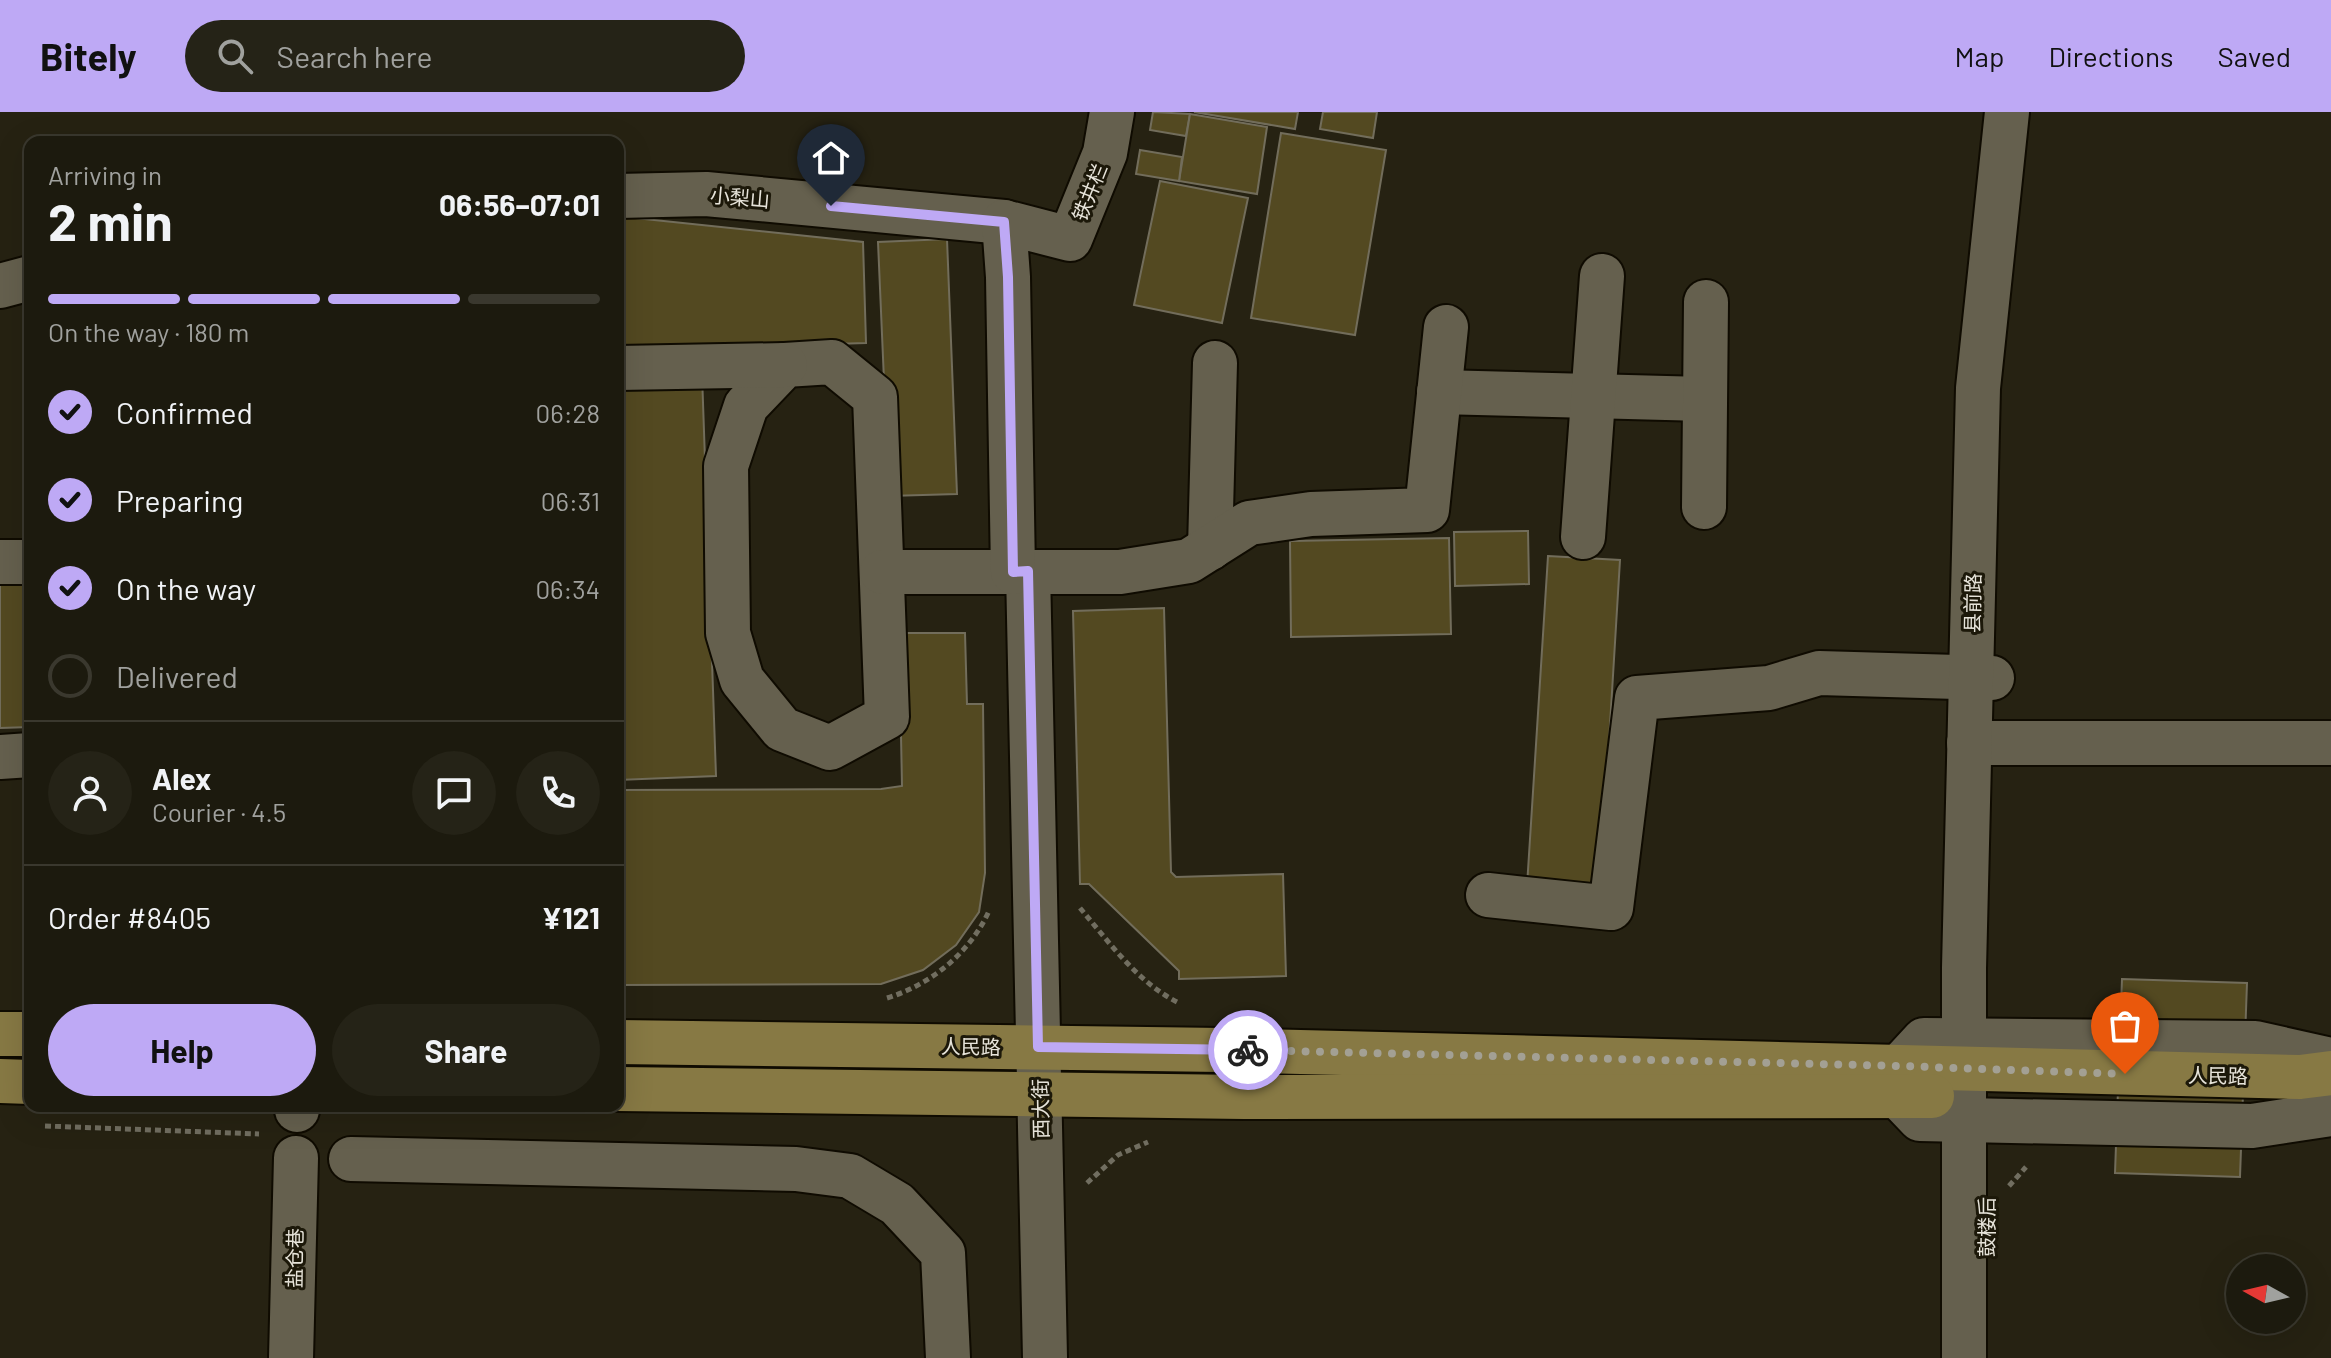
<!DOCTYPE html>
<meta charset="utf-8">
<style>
:root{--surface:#1c1a0e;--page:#252317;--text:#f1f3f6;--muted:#a0a19e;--line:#3a382e;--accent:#bea9f5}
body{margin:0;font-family:Barlow,"Noto Sans SC",sans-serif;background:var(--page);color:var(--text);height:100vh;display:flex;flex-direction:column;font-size:30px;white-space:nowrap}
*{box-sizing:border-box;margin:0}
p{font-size:26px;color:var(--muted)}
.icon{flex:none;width:44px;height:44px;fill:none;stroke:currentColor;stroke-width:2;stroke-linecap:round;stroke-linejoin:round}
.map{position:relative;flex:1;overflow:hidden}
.panel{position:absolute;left:24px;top:24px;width:600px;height:976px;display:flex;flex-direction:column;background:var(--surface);border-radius:16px;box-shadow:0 8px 32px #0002,0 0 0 2px var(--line)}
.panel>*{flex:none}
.needle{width:52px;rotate:278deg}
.controls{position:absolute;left:2226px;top:1142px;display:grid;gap:16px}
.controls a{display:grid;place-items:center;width:80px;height:80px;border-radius:50%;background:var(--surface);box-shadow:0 8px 32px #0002,0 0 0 2px var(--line);font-size:40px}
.pin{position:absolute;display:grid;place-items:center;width:68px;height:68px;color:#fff;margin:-82px -34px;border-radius:50% 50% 50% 0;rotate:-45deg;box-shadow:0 0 8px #0007}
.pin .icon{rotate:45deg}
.courier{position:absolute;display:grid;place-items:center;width:80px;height:80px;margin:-40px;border:6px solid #bea9f5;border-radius:50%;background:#fff;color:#222;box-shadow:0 2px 10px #0007}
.head em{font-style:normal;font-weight:700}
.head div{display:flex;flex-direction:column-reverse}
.head{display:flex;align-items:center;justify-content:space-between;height:136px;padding:0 24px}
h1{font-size:52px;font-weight:700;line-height:60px}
.bar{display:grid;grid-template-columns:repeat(4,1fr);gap:12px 8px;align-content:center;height:96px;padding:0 24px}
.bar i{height:10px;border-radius:6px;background:var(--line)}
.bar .selected{background:var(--accent)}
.bar p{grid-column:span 4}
.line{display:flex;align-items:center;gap:20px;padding:0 24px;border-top:2px solid var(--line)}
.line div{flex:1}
.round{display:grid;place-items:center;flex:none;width:84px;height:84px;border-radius:42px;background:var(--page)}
ol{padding:0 24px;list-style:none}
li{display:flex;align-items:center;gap:24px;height:88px}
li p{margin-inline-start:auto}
li .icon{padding:8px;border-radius:50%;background:var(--accent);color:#111;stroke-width:4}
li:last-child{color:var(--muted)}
li i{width:44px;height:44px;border:4px solid var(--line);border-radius:50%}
.primary-button{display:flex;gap:16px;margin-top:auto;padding:16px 24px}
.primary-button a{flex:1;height:92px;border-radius:48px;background:var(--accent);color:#111;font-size:32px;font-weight:700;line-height:92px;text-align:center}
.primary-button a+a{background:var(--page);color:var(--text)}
header{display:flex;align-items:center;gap:48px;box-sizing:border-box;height:112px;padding:0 40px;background:var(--accent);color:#111}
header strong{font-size:38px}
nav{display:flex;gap:44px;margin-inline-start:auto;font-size:28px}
.search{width:560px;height:72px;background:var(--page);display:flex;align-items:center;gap:20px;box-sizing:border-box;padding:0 28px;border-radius:44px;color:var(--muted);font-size:30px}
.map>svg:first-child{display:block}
.building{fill:#534921;stroke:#726d5b;stroke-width:2}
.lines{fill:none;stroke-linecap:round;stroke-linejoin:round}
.minor-casing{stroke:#0f0b01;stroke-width:48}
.major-casing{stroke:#0f0b01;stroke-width:48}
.path{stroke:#716e60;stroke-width:5;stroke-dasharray:6 4;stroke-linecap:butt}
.minor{stroke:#65604e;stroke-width:44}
.major{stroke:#877944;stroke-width:44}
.done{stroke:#a3a094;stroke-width:8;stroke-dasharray:0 14.4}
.route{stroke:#bea9f5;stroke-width:10}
.labels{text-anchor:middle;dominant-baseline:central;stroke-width:6;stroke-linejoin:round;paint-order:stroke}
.street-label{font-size:20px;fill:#e7e4da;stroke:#1c1809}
</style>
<header>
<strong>Bitely</strong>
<div class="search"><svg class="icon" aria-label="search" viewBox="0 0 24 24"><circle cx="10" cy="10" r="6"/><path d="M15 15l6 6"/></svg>Search here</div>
<nav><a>Map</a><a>Directions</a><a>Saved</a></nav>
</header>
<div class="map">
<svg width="2331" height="1246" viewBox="0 0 2331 1246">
<rect width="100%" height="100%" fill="#262212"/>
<g class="building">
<polygon points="1153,0 1190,2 1186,24 1150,18"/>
<polygon points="1194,0 1298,0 1295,17"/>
<polygon points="1323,0 1377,0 1373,26 1320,17"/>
<polygon points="1190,2 1267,15 1257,82 1179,69"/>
<polygon points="1281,21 1386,38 1355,223 1251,206"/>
<polygon points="1140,38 1182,45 1179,69 1136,62"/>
<polygon points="1160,69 1248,86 1222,211 1134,193"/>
<polygon points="618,106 635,106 863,130 866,231 618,238"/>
<polygon points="947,127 957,382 889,384 878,130"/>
<polygon points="702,262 716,664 618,668 618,265"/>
<polygon points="1528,419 1529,472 1455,474 1454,420"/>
<polygon points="1449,426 1451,522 1291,525 1290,429"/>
<polygon points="1548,444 1620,448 1600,778 1527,774"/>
<polygon points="30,468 30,615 0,616 0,469"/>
<polygon points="1164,496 1171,760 1176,765 1283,762 1286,864 1179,867 1179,859 1089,772 1080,772 1073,499"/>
<polygon points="899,521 965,521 967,592 983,592 985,761 979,800 956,833 923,858 881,872 618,873 618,678 881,677 902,674"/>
<polygon points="2122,867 2247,871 2240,1065 2115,1061"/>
</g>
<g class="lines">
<g class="minor-casing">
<g id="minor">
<polyline points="618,84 706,82 1004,110"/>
<polyline points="0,174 30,166"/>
<polygon points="832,250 875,285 887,605 830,636 782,617 742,568 728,521 726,354 746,294 785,253"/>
<polyline points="618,256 785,253"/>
<polyline points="1439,280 1704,287"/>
<polyline points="1704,395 1706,190"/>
<polyline points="1583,425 1602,164"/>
<polyline points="1210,436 1215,251"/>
<polyline points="0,450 30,450"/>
<polyline points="1028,459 1045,1246"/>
<polyline points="882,460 1120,460 1189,449 1249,411 1311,402 1427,398 1446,215"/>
<polyline points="1013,460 1008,165 1004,110 1070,127 1105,41 1112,0"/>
<polyline points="1969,631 2331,631"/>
<polyline points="0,645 30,643"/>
<polyline points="1488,783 1611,796 1637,586 1769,576 1819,561 1992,566"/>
<polyline points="1900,954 1924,928 2255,931 2331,948"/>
<polyline points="1898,984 1920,1007 2252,1014 2331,1002"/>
<polyline points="297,998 297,994"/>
<polyline points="351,1047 796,1057 850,1064 897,1092 943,1141 948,1246"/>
<polyline points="291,1246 296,1046"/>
<polyline points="1964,1246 1964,856 1978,276 2007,0"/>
</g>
</g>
<g class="major-casing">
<g id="major">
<polyline points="0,922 30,922"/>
<polyline points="618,930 1222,938 2300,965 2331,961"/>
<polyline points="0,969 30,970"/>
<polyline points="618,977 1244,985 1932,984"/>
</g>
</g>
<g class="path">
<path d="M1080 796C1109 830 1138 871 1179 891"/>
<path d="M887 886C930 873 970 841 989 799"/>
<polyline points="45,1014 259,1022"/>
<polyline points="1087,1071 1118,1043 1148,1030"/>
<polyline points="2009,1074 2026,1055"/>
</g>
<use href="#minor" class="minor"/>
<use href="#major" class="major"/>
</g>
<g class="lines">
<polyline class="done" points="1248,938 1900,954 2125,962"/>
<polyline class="route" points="831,94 1004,110 1008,165 1013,460 1028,459 1038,935 1248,938"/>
</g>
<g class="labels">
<g class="street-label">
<text transform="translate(1089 80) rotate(-68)">铁井栏</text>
<text transform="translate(740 85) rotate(5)">小梨山</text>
<text transform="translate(1972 491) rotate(-89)">县前路</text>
<text transform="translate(971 934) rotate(1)">人民路</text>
<text transform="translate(2218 963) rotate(1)">人民路</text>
<text transform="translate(1040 997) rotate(-91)">西大街</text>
<text transform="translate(1986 1115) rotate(-90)">鼓楼后</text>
<text transform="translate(294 1146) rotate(-89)">盐仓巷</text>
</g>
</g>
</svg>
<div class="controls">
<a><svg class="needle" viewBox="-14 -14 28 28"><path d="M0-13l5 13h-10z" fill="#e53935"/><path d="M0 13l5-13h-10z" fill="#a0a19e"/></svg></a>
</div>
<div class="pin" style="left:2125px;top:962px;background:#ea580c"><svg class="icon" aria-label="bag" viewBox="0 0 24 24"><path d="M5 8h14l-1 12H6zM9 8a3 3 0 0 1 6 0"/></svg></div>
<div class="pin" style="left:831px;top:94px;background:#1f2937"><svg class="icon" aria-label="home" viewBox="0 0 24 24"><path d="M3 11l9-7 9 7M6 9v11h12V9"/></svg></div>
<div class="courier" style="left:1248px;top:938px"><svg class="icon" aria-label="bike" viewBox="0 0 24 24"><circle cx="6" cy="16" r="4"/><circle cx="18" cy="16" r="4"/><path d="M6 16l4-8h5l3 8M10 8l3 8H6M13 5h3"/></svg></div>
<section class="panel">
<div class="head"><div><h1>2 min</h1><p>Arriving in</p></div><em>06:56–07:01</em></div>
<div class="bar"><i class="selected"></i><i class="selected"></i><i class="selected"></i><i></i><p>On the way · 180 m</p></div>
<ol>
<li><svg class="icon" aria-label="check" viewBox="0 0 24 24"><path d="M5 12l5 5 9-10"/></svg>Confirmed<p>06:28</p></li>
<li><svg class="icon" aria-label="check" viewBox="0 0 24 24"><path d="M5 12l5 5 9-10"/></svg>Preparing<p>06:31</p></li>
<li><svg class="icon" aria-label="check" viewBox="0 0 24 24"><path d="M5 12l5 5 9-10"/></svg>On the way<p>06:34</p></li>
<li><i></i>Delivered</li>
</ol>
<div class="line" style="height:144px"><a class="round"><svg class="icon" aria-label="person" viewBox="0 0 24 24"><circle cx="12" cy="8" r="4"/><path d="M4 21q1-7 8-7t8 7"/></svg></a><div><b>Alex</b><p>Courier · 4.5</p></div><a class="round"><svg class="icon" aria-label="chat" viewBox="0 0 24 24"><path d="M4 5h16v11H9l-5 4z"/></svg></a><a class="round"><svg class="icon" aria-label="phone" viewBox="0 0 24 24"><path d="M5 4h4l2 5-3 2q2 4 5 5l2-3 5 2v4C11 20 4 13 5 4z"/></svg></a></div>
<div class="line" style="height:104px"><div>Order #8405</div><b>¥121</b></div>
<div class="primary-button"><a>Help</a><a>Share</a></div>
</section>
</div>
